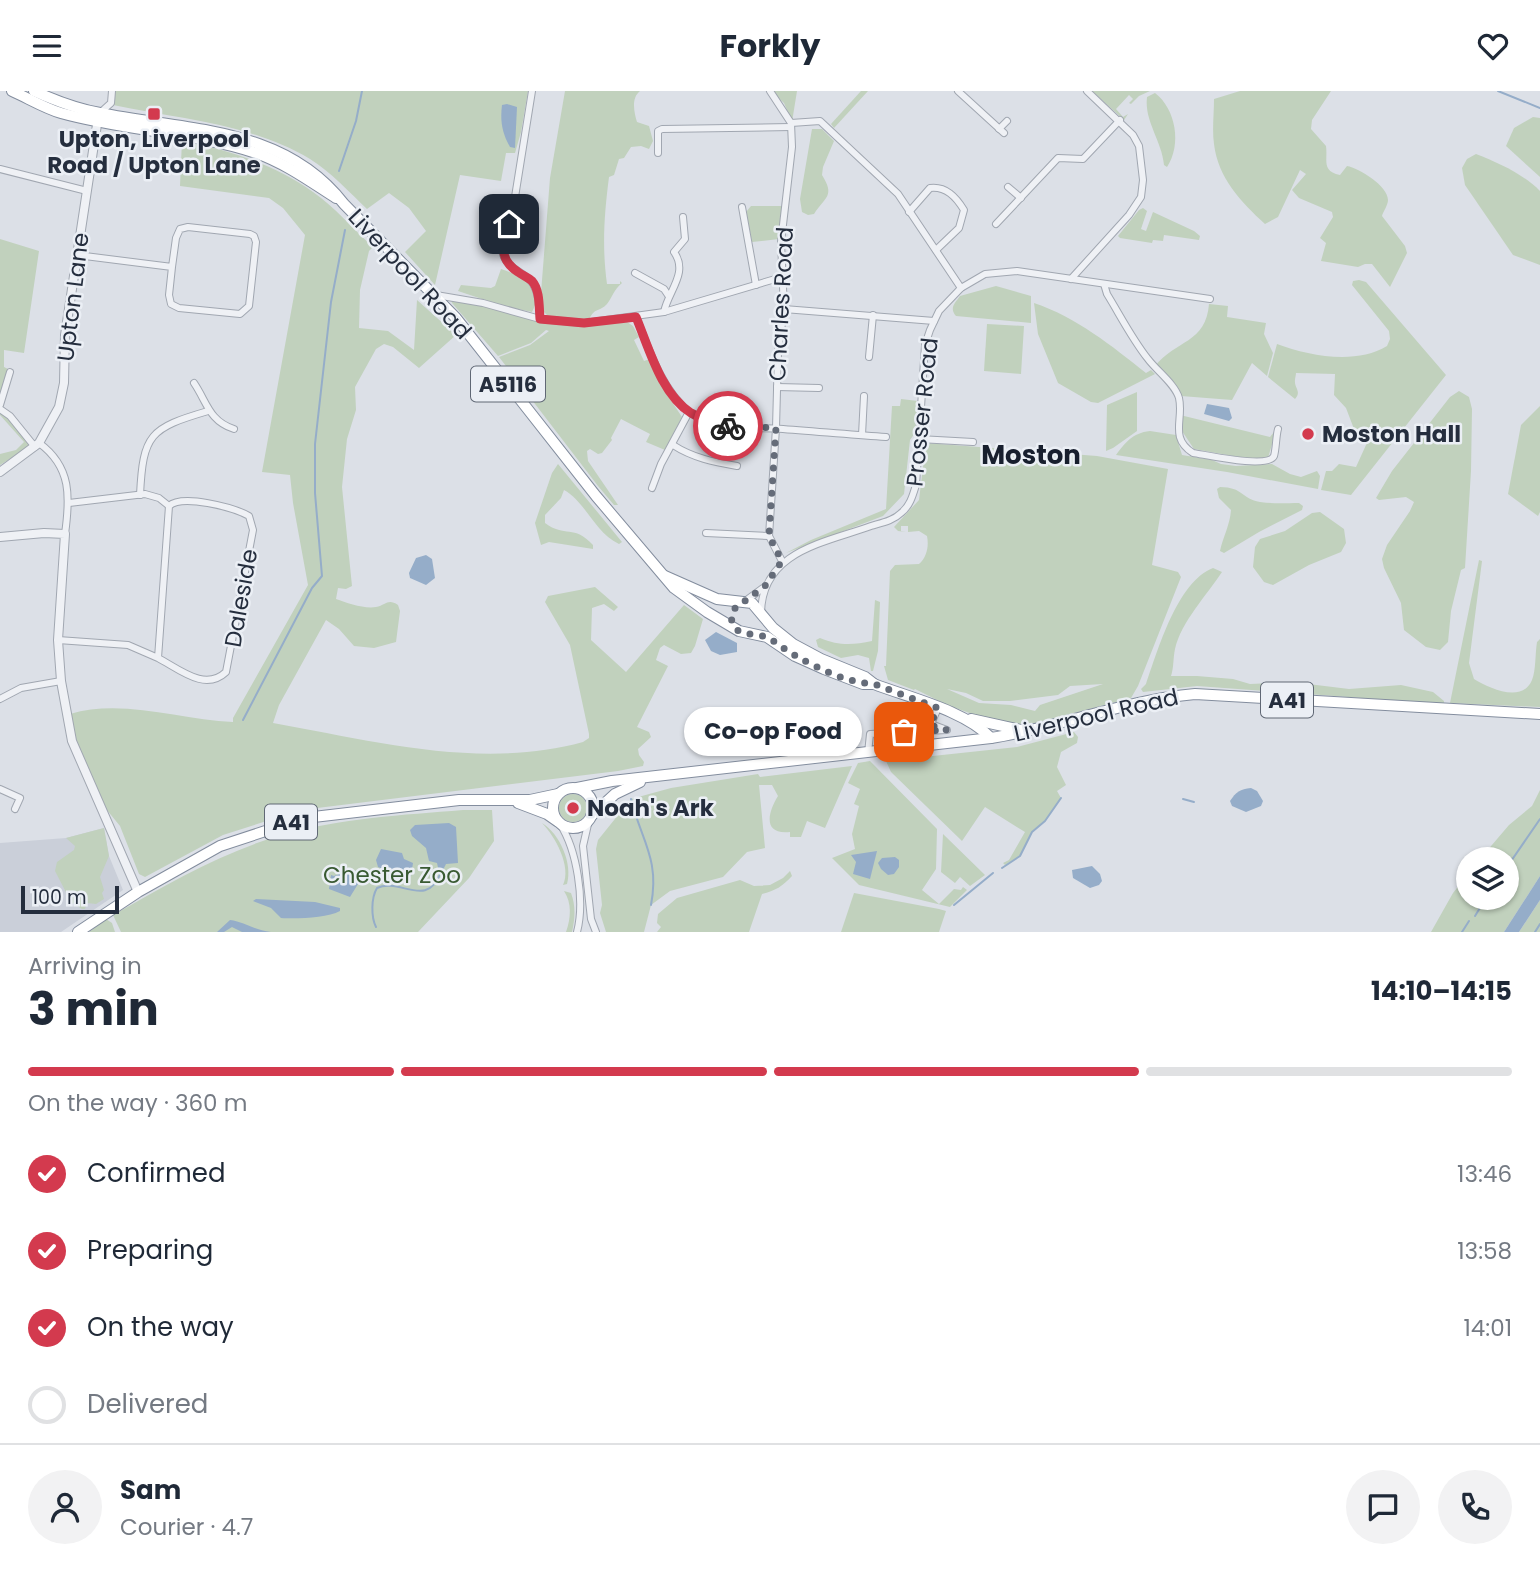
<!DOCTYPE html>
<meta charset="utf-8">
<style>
:root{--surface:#fff;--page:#f2f2f3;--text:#1f2937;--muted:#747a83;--line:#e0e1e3;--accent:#d33a4e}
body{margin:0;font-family:Poppins,sans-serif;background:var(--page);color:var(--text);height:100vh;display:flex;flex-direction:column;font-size:26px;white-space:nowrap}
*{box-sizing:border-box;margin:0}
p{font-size:23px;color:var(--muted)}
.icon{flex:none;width:38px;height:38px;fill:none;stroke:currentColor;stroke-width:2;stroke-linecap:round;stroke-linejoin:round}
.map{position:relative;height:841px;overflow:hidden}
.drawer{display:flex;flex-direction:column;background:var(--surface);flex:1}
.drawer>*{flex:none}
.buttons{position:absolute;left:1456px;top:756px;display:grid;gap:14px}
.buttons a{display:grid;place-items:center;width:63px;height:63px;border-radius:50%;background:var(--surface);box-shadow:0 2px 5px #0004;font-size:35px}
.scale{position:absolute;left:21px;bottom:18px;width:98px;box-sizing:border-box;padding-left:7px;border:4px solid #252e3e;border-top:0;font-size:19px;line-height:24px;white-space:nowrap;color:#252e3e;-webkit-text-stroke:5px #ebeff5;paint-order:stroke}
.pin{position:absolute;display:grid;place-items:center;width:60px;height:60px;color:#fff;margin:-30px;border-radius:14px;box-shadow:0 4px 10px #0006}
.courier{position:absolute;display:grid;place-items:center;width:70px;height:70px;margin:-35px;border:5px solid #d33a4e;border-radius:50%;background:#fff;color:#222;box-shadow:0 2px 9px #0007}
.bubble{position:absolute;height:49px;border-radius:24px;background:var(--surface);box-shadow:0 2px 5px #0004;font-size:23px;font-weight:700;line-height:49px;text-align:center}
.headline em{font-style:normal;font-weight:700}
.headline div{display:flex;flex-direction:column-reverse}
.headline{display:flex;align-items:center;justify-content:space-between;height:119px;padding:0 28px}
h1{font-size:46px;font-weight:700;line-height:52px}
.bar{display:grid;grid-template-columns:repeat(4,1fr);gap:10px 7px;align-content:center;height:84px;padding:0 28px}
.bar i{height:9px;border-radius:5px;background:var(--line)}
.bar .current{background:var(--accent)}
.bar p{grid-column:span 4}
.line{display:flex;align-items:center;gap:18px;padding:0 28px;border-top:2px solid var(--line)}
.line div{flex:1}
.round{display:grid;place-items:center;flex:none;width:74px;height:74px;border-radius:37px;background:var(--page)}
ol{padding:0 28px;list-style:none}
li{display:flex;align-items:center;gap:21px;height:77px}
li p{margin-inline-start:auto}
li .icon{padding:7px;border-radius:50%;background:var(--accent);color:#fff;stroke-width:4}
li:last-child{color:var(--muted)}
li i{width:38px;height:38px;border:4px solid var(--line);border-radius:50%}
header{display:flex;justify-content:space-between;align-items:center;height:91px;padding:0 28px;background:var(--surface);font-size:32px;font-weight:700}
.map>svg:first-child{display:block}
.built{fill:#cacfd9}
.green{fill:#c1d1bd;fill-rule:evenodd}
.water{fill:#95adc9}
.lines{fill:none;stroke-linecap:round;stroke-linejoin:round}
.stream{stroke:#95adc9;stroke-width:2}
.minor-casing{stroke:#a1a7b1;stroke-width:8}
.tertiary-casing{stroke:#a1a7b1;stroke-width:10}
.trunk-casing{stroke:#838d9e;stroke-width:12}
.minor{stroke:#eff1f5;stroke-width:6}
.tertiary{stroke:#eff1f5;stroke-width:8}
.trunk{stroke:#fff;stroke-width:10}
.done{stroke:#656c79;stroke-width:7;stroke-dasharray:0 12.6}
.route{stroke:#d33a4e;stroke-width:9}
.poi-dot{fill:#d33a4e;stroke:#ebeff5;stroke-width:2.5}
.labels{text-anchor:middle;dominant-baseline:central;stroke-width:5;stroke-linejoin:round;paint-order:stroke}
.shield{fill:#ebeff5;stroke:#606875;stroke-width:2}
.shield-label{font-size:21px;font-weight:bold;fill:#252e3e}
.poi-label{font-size:23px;font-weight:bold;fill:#252e3e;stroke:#ebeff5;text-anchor:start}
.street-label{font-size:23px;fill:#252e3e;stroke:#ebeff5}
.park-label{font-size:23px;fill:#395a32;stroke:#ebeff5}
.quarter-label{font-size:26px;font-weight:bold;fill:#181f2e;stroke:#ebeff5}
</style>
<header><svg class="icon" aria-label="menu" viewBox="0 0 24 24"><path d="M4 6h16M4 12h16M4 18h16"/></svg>Forkly<svg class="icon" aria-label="heart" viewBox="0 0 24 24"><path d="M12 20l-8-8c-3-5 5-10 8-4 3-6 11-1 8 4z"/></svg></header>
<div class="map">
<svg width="1540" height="841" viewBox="0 0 1540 841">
<rect width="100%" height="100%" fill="#dce0e7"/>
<polygon class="built" points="104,737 109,765 123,799 61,841 0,841 0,752 66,747"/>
<g class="green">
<path d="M114 0H528L521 41 515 62H506L501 90 460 84 435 194 405 161 426 140 409 117 389 102 367 118C349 101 331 81 310 68 250 32 179 28 113 14Z"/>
<path d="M565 0H640C631 7 634 21 637 31L649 35 653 50 649 58 641 55 631 56 624 67 619 68 614 84 609 86C604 125 602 157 607 193H620V190L622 192C613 200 613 205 607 213 600 221 594 216 589 229L549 226 543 220 541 202 550 87Z"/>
<polygon points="771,0 797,0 792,31 784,12"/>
<polygon points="861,0 868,0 834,37 831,33"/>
<polygon points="1092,0 1150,0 1139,5 1131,13 1129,12 1133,8 1129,4 1116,18 1123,26 1128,23 1124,29"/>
<path d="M1240 0H1331L1312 29 1311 38 1326 55C1328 69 1321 80 1340 84L1347 75C1359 77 1388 95 1388 109 1388 114 1383 121 1382 125L1405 155 1407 162 1390 196 1372 173H1365L1358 176 1321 170 1326 152 1320 147 1333 126 1332 121 1299 107 1292 99 1306 83 1300 79 1278 126 1265 133C1241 111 1218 87 1214 53 1212 39 1214 23 1214 8Z"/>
<path d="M1155 2C1176 18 1182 54 1167 76L1164 74C1162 50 1144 30 1147 6Z"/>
<polygon points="1533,26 1540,27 1540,86 1506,55 1514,37"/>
<path d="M812 38H822L834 50 823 76 822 84C835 105 826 105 814 123L808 124 802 121 800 108Z"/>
<path d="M182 49C229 60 273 72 313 101 335 116 353 138 373 156L369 160 360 199 359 237 388 240 414 259 417 209 456 244 419 277 393 256 384 253 376 258 355 296 356 319 347 348 342 396 352 495 346 498 338 497 336 508C347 512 364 518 376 516 386 514 388 507 398 514L400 520 396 551 374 557 354 555 339 538 326 529 279 614 273 632C374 650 481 679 583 651L589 647V643L570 554 545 511 548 505 595 496 618 516 614 520 604 513 592 517 591 549 626 581 684 514 703 528 695 555 691 562 681 563 664 554 660 557 656 569 668 575 637 636 649 641 651 646 638 658 639 664 644 671 643 675 618 680 301 719 223 744 145 786 139 783 120 735 102 713 77 652 70 623C122 607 181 629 233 631V627L308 494 293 412 290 384 262 381 305 144 283 117 269 107 180 95Z"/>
<path d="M1476 63C1499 72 1523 83 1540 100V174L1513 164 1465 94 1462 77 1467 68Z"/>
<polygon points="751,115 783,115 779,148 752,151 746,121"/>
<polygon points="1143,117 1147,120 1141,138 1146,140 1153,121 1194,140 1200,145 1199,149 1164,144 1163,150 1153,149 1152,152 1120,147 1118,145 1139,119"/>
<polygon points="0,148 39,160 24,262 4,259 4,276 8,278 0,306"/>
<path d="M501 178C520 184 546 196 532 221L503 215 458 200 461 194 491 197 495 195Z"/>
<path d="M1359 189 1366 191 1446 284 1351 404 1321 399 1326 380H1332L1339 373 1356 376 1366 354 1363 338H1354L1346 317 1334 304 1335 283 1296 282C1296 284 1295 287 1295 289 1294 297 1302 300 1295 308L1268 286 1277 253C1309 265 1356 274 1387 255L1390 248 1389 240 1352 194 1353 190Z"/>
<path d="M996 195 1031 205V232L956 225C949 217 955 212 960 205Z"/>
<path d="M456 205C518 227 560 239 627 231L633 235 639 246 634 249 644 270 650 268 664 299 682 326 665 359 646 351 650 343 621 328 611 347 612 349 602 362 598 363 590 358 587 360 588 370 618 414H614L598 395 499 266 530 254 549 240 546 239 531 252 498 265 452 212 451 209Z"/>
<path d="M1034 212C1076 226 1112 255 1146 282L1151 279 1155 283 1098 312 1091 311 1058 292 1038 243Z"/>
<path d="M1209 213 1228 215 1227 226 1266 232 1264 243 1273 262 1267 285 1252 272 1232 309 1181 305 1155 275C1176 249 1206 252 1209 213Z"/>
<polygon points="987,233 1024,235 1021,283 984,280"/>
<polygon points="1459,300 1469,306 1472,318 1471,380 1465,477 1461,479 1451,520 1448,551 1440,559 1426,556 1404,539 1401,512 1384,477 1382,468 1387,454 1410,420 1414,411 1406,406 1379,409 1376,407 1392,380 1450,306"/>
<polygon points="1137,301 1137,340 1113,357 1106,360 1107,314"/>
<polygon points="901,308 918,310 915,342 910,349 904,403 883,425 786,462 811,449 886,418 892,315 900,315"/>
<polygon points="1540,315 1540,421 1538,425 1508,403 1521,334"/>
<polygon points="0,318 30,353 29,356 0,374 0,363 16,359 24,351 0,324"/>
<polygon points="1180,324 1270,346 1274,341 1275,343 1268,367 1255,369 1194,358 1182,340"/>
<path d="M1150 340 1176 344 1182 364 1212 369 1221 373 1236 375 1272 373 1290 383 1301 386 1317 380 1320 385 1318 398 1227 381 1116 364C1125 352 1132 342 1150 340Z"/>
<path d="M926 352 1097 365 1168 378 1152 474 1178 481 1181 486 1138 595 1131 607 1036 632 1017 633 978 625 947 614 915 598 914 599 888 589 884 575H886L890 480 895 474 919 473C927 466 929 455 927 445L919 440 908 441V435H901V440L906 441 898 440 894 436 919 409ZM1103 593 1040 614 1035 620 1011 614 979 612 947 598 966 602 983 610H1010L1058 604 1070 595Z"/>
<path d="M558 373 622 451 619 453C594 441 586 411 564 399L561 407 545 424V432C565 447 574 433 593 454V458L549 451 541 454 535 432 552 382Z"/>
<path d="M1220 396C1243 396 1242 408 1260 411 1273 413 1287 412 1299 412L1303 415 1302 419 1259 441 1224 462 1220 460C1223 446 1230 434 1231 419L1219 407 1217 398Z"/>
<polygon points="1320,421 1344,438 1346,452 1341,461 1309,474 1273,494 1264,491 1253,476 1255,456 1260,448 1285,440 1312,422"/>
<path d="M1479 469 1482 470 1469 572 1474 588C1489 597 1522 613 1532 589 1536 579 1535 563 1537 551L1540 548V616L1450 612Z"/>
<path d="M1213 477 1222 481C1207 504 1181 531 1175 558 1173 567 1174 576 1171 585H1197L1233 588 1250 593 1292 591 1349 598 1401 594 1433 601 1444 610V613L1197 595 1143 601 1141 598 1146 593C1158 559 1177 491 1213 477Z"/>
<path d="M875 509 880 511 878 560 873 580H871L869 567 858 564 841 567 818 556 816 549 820 547C839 555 853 554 872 550Z"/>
<polygon points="1074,641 1078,646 1077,652 1061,661 1057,676 1066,694 1057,700 1061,707 1045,730 1032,741 1020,765 1005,774 1003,772 1009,769 1025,741 985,716 962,750 891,681 886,670 1017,656"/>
<polygon points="870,670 937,738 936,778 922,799 939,813 954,798 961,799 963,796 967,799 950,816 859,794 832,767 855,758 852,743 859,715 854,713 860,698 848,692 858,672"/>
<path d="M852 675 825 737 807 730 801 746H790V741C762 744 768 721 778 705L772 694H759L765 757 747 761 723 786 670 800 651 814 644 841H606L600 822 602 814 596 758 598 749 631 708 671 697 758 683 760 686Z"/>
<polygon points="1540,699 1540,785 1504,841 1431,841 1453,802 1468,783 1468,807 1507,807 1507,768 1480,768 1509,734 1532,715"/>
<circle cx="573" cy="717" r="14"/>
<path d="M463 719H492L494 750 469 787 418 841H121L113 824C168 793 222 761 282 744 340 727 403 724 463 719Z"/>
<path d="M542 732C560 743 573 773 567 793L563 794C572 776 555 745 542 732Z"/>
<polygon points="104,737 109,765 100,786 104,799 102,802 104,808 96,813 87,812 85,818 82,818 71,811 55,780 57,771 74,759 75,755 66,747"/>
<polygon points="943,743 985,784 970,795 960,786 955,792 941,781"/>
<path d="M790 780 792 785C783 795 775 800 762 803L749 841H657L661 836 657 832 658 823 677 807 740 789 754 795 770 794 783 787Z"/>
<path d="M564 800 571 802C576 815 575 828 572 841H566C571 827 572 812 564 800Z"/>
<polygon points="854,802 939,818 946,820 939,841 841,841"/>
<polygon points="1540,809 1540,841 1519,841"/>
<polygon points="106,828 112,832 115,841 89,841"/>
</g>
<g class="water">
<path d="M507 13 517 16 515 57 510 56C502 42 500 30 502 14Z"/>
<polygon points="1207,313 1229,317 1232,327 1229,330 1204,323"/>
<polygon points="426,464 432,468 435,487 426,494 410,487 409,482 416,467"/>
<polygon points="716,541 737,552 737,561 720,564 711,560 705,549"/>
<path d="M1251 697 1257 700 1263 710 1261 715 1246 721 1232 715 1230 710C1236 701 1240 698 1251 697Z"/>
<polygon points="449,732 456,736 458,772 446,773 442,781 439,781 437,772 429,770 426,757 412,745 410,739 415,734"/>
<polygon points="381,758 402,762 404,768 413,772 411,785 399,789 390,787 390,781 378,776 376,769"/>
<polygon points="877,760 870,788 853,783 856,771 851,764"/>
<polygon points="895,766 899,769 899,776 894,783 888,784 881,778 878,772 882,767"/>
<polygon points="1092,775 1100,783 1102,790 1099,794 1090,797 1073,787 1072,779"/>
<polygon points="344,781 349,784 359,785 358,793 350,806 329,798 331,784 334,785"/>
<polygon points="1540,785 1540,809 1519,841 1504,841"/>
<path d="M256 808 315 811 340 817V820C327 827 297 828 281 827L271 817 253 810Z"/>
<path d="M230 829C245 831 254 839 271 841H242L232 836 224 841H217Z"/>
</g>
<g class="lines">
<g class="stream">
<polyline points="1498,0 1540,17"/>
<polyline points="339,80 356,30 362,0"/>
<polyline points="243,629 312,497 322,485 315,402 315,353 331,211 345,139"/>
<path d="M631 708C641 749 660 768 651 814"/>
<polyline points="1183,708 1194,711"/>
<polyline points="1507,776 1540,728"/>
<polyline points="1002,777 1020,765 1032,741 1045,730 1061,707"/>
<polyline points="954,814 993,782"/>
<polyline points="1475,825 1486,807"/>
<path d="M376 836C371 826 371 807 377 797 400 786 427 819 441 781"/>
<polyline points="1462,841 1469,830"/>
<polyline points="1535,841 1540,833"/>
</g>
<g class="minor-casing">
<g id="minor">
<path d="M532 0 515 106 502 159C505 179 524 179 533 193 539 203 539 216 540 228"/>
<polyline points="770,0 791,32 792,56 781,151 784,218 778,261 776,337 769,445 782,470"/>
<polyline points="958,0 1004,42"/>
<polyline points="101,21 111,12 112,0"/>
<polyline points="791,32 820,30 898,103 961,197"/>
<polyline points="999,38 1007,30"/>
<polyline points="658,62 658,40 662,38 791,36"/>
<polyline points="0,78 87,100"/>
<polyline points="1008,96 1021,107"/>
<polyline points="742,116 756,194"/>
<path d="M909 121 930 97C946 95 956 106 964 119L959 137 936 159"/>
<polyline points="996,133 1058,67 1083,68 1120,29"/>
<polyline points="77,164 172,176 176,147 180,138 188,136 250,143 254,145 256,151 249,215 240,223 179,217 171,213 169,204 172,176"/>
<polyline points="635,182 664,198 668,204"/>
<polyline points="1071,188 1129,124 1141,106 1143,89 1139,55 1133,44 1087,0"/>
<path d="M1104 193 1107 203C1120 224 1132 248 1148 268 1157 280 1175 293 1179 307 1184 328 1169 347 1193 362 1207 364 1268 378 1274 365 1276 359 1276 345 1278 338"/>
<polyline points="436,204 483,212 540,228 584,232 664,221 782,186"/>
<polyline points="784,218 934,230"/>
<path d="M664 221C668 200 689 182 674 161L685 148 683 126"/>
<path d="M636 226C649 258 661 297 688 320 714 341 752 336 783 338 817 341 851 343 886 346"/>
<polyline points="869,266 873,224"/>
<path d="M194 292C207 311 209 330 234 338"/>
<polyline points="777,296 819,297"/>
<polyline points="0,314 10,281"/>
<polyline points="0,318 10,325 35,356"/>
<polyline points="862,344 864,305"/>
<polyline points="919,348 973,351"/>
<path d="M39 352C72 376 70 407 65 443"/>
<path d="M673 354C693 367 714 371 737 375"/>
<polyline points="652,397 661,373 689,321"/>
<path d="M140 404C143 343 150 337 208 320"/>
<polyline points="69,412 145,403 159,407 169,415"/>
<polyline points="706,442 769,445"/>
<polyline points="744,511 763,497"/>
<path d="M761 522C762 460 824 452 871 435 881 432 893 430 901 422 910 415 913 404 916 394L925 254 930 239 939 220 961 197 985 183 1017 180 1210 208"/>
<path d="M58 549 128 554 158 567 169 415C182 403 233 416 249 425L253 439 226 581C205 601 179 578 158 567"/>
<polyline points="0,608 21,597 61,590"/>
<polyline points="904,641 947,639 931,633 938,617"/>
<polyline points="925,655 924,640 928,624"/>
<polyline points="868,662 870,643 904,641 906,658"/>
<polyline points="0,698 20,707 15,718"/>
<polyline points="589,729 583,755 591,828 596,841"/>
<path d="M560 733C577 759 585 810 577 841"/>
</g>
</g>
<g class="tertiary-casing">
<g id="tertiary">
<polyline points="0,381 39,352 59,316 64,292 65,244 98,27"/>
<polyline points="0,446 44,442 65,443 58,549 61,590 72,650 138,801"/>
</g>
</g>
<g class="trunk-casing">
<g id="trunk">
<path d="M12 0C28 7 44 17 61 22 125 40 193 41 256 62 285 72 311 91 336 107"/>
<path d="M34 0C56 10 77 18 100 22 187 40 284 35 344 113L456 227 596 405 674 497 707 521 739 540 767 546 795 565 824 578 863 593H874"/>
<path d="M665 485 717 508 752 512 773 537 793 553 821 568 865 586 874 593C910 607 964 619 991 647"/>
<polyline points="971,628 1021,639"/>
<circle cx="573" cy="717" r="20"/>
<path d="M577 697 612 690 991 647C1060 636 1125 609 1195 603L1540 623"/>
<polyline points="518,712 547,723 557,730"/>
<polyline points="591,725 615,703 640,691"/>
<polyline points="78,841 138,801 220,755 305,727 459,709 530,709 558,703"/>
</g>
</g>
<use href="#minor" class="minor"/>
<use href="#tertiary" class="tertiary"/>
<use href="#trunk" class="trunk"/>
</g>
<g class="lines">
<path class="done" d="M728 335 776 337 769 445 782 470 765 495 734 518C731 525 730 532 736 538 744 545 759 542 768 547 778 552 786 560 796 565 819 578 848 592 874 593L938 617 930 634 947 639 904 641"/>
<path class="route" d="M509 133C504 153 497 167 518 181 522 184 529 187 532 190 540 199 539 216 540 228L584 232 636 226C649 257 661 303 691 322 703 329 716 332 728 335"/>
</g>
<g class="poi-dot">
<rect x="147" y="16" width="14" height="14" rx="3.5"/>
<circle cx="1308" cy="343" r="7"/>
<circle cx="573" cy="717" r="7"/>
</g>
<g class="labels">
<g class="shield">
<rect x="471" y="275.5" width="74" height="35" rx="5"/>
<rect x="1261" y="591.5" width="52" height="35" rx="5"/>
<rect x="265" y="713.5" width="52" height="35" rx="5"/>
</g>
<g class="shield-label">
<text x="508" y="293">A5116</text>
<text x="1287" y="609">A41</text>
<text x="291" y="731">A41</text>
</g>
<g class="poi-label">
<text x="154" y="48" text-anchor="middle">Upton, Liverpool<tspan x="154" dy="26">Road / Upton Lane</tspan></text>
<text x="1322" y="343">Moston Hall</text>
<text x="587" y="717">Noah's Ark</text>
</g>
<g class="street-label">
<text transform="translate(410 183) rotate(47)">Liverpool Road</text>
<text transform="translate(73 206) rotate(-83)">Upton Lane</text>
<text transform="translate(781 213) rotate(-87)">Charles Road</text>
<text transform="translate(922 321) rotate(-84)">Prosser Road</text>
<text transform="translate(241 507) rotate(-80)">Daleside</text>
<text transform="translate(1096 624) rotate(-13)">Liverpool Road</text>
</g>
<g class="park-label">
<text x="392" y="784">Chester Zoo</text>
</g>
<g class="quarter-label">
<text x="1031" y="364">Moston</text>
</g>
</g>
</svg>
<div class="buttons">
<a><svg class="icon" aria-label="layers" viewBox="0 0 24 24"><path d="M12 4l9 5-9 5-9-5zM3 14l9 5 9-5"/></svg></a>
</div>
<div class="scale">100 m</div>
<div class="pin" style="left:904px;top:641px;background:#ea580c"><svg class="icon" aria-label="bag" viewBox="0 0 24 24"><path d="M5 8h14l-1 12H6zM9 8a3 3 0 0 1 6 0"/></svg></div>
<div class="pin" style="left:509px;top:133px;background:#1f2937"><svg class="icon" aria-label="home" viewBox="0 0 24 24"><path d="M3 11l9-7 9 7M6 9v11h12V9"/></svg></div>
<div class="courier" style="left:728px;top:335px"><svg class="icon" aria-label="bike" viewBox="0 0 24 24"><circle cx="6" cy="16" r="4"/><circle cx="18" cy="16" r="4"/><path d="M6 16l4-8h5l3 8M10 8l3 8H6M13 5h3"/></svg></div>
<div class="bubble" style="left:684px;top:616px;width:178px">Co-op Food</div>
</div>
<section class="drawer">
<div class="headline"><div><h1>3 min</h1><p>Arriving in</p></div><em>14:10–14:15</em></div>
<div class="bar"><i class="current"></i><i class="current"></i><i class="current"></i><i></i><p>On the way · 360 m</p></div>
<ol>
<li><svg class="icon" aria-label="check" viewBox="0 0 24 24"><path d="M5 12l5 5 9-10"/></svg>Confirmed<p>13:46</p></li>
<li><svg class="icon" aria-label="check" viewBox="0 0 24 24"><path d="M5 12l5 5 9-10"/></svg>Preparing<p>13:58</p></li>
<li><svg class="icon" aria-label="check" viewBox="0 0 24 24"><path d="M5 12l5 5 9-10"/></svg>On the way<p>14:01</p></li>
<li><i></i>Delivered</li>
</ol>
<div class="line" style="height:126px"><a class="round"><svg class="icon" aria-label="person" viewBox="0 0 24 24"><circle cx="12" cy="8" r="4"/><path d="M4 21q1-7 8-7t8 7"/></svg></a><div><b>Sam</b><p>Courier · 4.7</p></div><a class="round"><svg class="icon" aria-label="chat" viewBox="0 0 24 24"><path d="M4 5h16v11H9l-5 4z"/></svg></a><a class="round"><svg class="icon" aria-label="phone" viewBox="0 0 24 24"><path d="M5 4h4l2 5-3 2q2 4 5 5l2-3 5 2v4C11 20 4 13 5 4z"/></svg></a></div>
</section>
